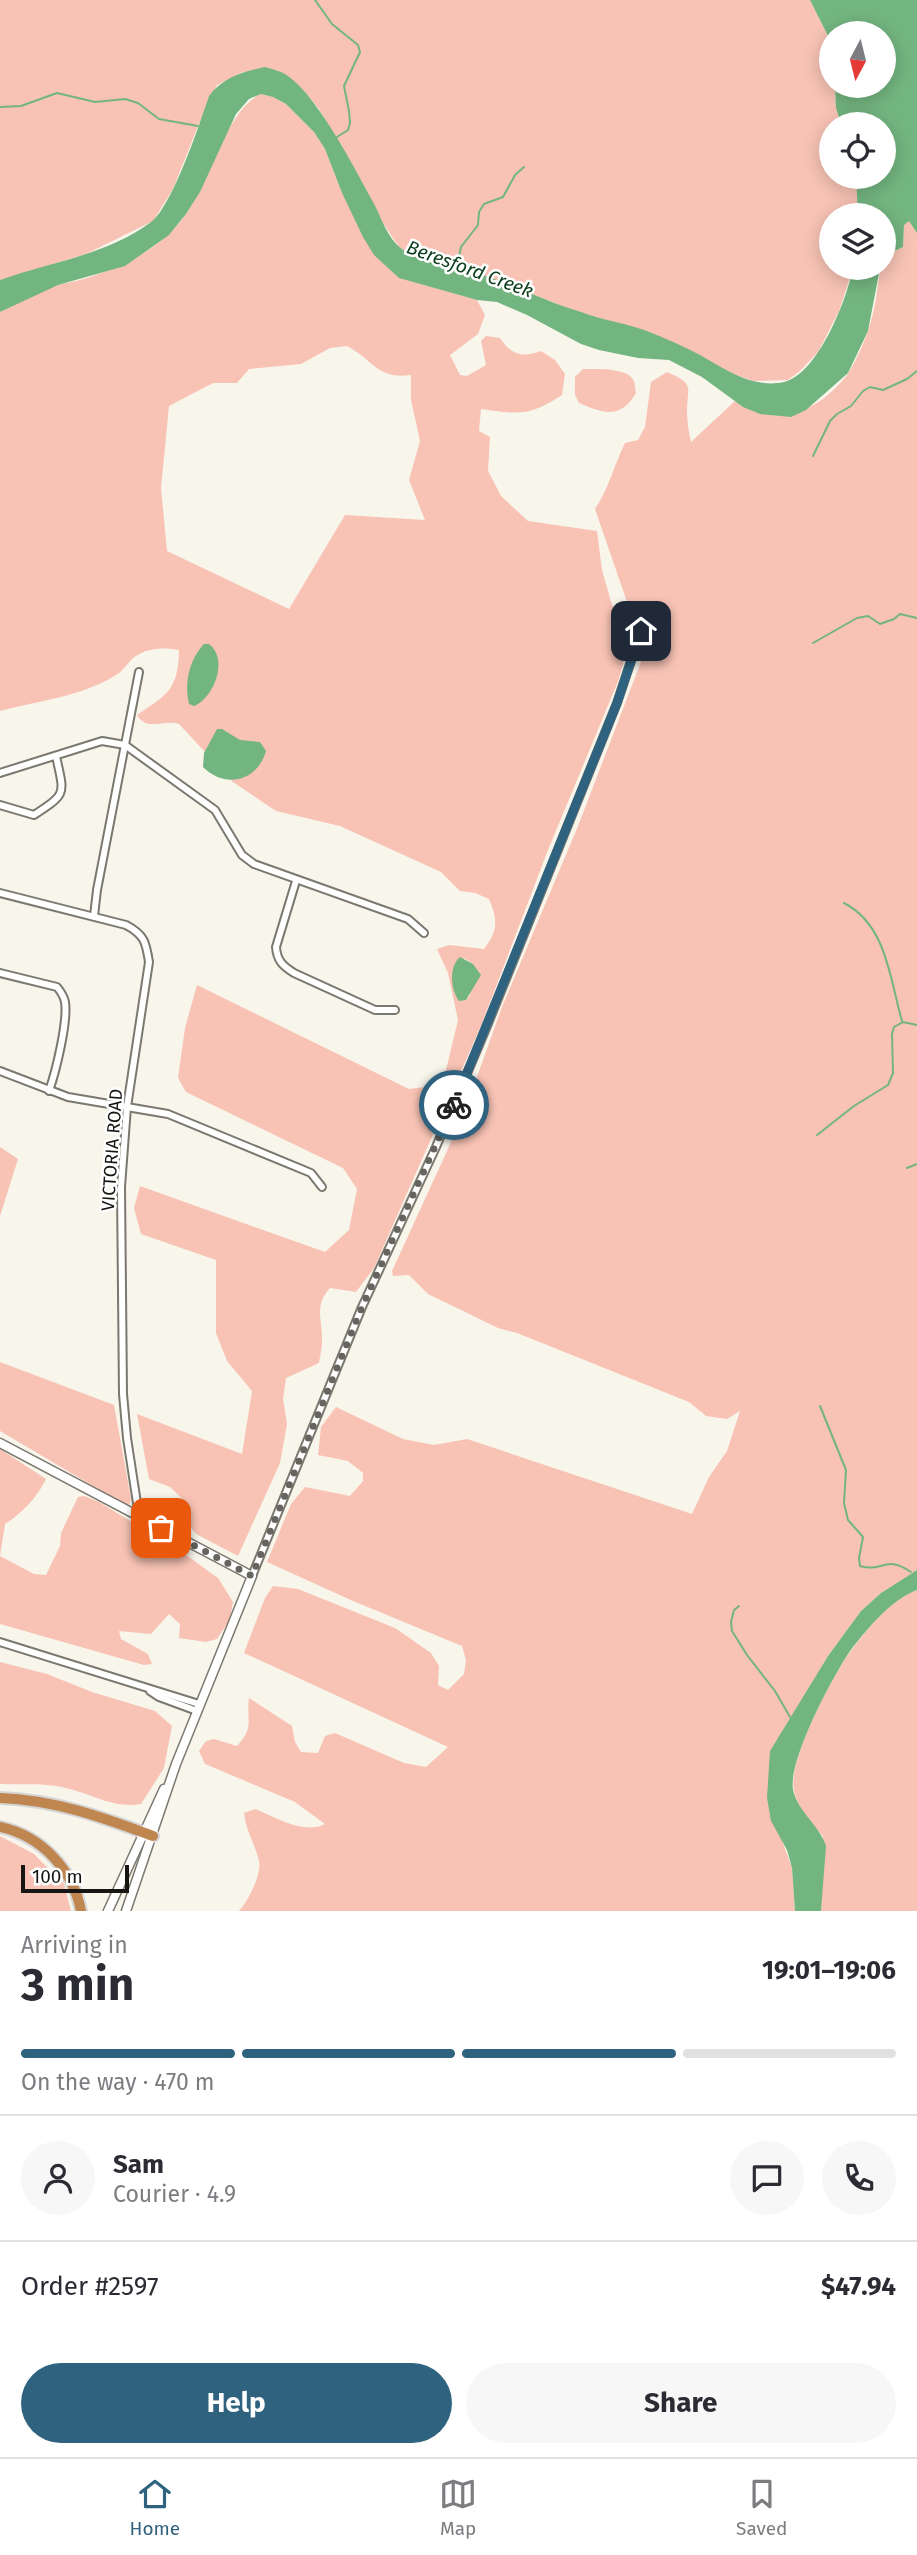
<!DOCTYPE html>
<meta charset="utf-8">
<style>
:root{--surface:#fff;--page:#f7f7f7;--text:#2b2b33;--muted:#7c7c81;--line:#e1e1e2;--accent:#2f627f}
body{margin:0;font-family:"Fira Sans",sans-serif;background:var(--page);color:var(--text);height:100vh;display:flex;flex-direction:column;font-size:26px;white-space:nowrap}
*{box-sizing:border-box;margin:0}
p{font-size:23px;color:var(--muted)}
.icon{flex:none;width:38px;height:38px;fill:none;stroke:currentColor;stroke-width:2;stroke-linecap:round;stroke-linejoin:round}
.map{position:relative;height:1911px;overflow:hidden}
.panel{display:flex;flex-direction:column;background:var(--surface);flex:1}
.panel>*{flex:none}
.needle{width:46px;rotate:187deg}
.buttons{position:absolute;left:819px;top:21px;display:grid;gap:14px}
.buttons a{display:grid;place-items:center;width:77px;height:77px;border-radius:50%;background:var(--surface);box-shadow:0 4px 18px #0003;font-size:35px}
.scale{position:absolute;left:21px;bottom:18px;width:108px;box-sizing:border-box;padding-left:7px;border:4px solid #171613;border-top:0;font-size:19px;line-height:24px;white-space:nowrap;color:#171613;-webkit-text-stroke:5px #fff;paint-order:stroke}
.pin{position:absolute;display:grid;place-items:center;width:60px;height:60px;color:#fff;margin:-30px;border-radius:14px;box-shadow:0 4px 10px #0006}
.courier{position:absolute;display:grid;place-items:center;width:70px;height:70px;margin:-35px;border:5px solid #2f627f;border-radius:50%;background:#fff;color:#222;box-shadow:0 2px 9px #0007}
.overview em{font-style:normal;font-weight:700}
.overview div{display:flex;flex-direction:column-reverse}
.overview{display:flex;align-items:center;justify-content:space-between;height:119px;padding:0 21px}
h1{font-size:46px;font-weight:700;line-height:52px}
.bar{display:grid;grid-template-columns:repeat(4,1fr);gap:10px 7px;align-content:center;height:84px;padding:0 21px}
.bar i{height:9px;border-radius:5px;background:var(--line)}
.bar .selected{background:var(--accent)}
.bar p{grid-column:span 4}
.line{display:flex;align-items:center;gap:18px;padding:0 21px;border-top:2px solid var(--line)}
.line div{flex:1}
.round{display:grid;place-items:center;flex:none;width:74px;height:74px;border-radius:37px;background:var(--page)}
.action{display:flex;gap:14px;margin-top:auto;padding:14px 21px}
.action a{flex:1;height:80px;border-radius:42px;background:var(--accent);color:#fff;font-size:28px;font-weight:700;line-height:80px;text-align:center}
.action a+a{background:var(--page);color:var(--text)}
.dock{display:flex;justify-content:space-around;align-items:center;height:98px;border-top:2px solid var(--line);background:var(--surface);font-size:19px;color:var(--muted)}
.dock a{display:grid;justify-items:center;gap:4px}
.dock .selected{color:var(--accent)}
.map>svg:first-child{display:block}
.green{fill:#f8c3b5;fill-rule:evenodd}
.water{fill:#73b580}
.lines{fill:none;stroke-linecap:round;stroke-linejoin:round}
.stream{stroke:#73b580;stroke-width:2}
.minor-casing{stroke:#7b786f;stroke-width:10}
.secondary-casing{stroke:#7b786f;stroke-width:11}
.motorway-casing{stroke:#d5d5d5;stroke-width:14}
.minor{stroke:#fff;stroke-width:6}
.secondary{stroke:#fff;stroke-width:8}
.motorway{stroke:#bf8650;stroke-width:10}
.done{stroke:#66645f;stroke-width:7;stroke-dasharray:0 12.6}
.route{stroke:#2f627f;stroke-width:9}
.labels{text-anchor:middle;dominant-baseline:central;stroke-width:5;stroke-linejoin:round;paint-order:stroke}
.street-label{font-size:18px;fill:#171613;stroke:#fff}
.water-label{font-size:19px;font-style:italic;fill:#0f401e;stroke:#fff}
</style>
<div class="map">
<svg width="917" height="1911" viewBox="0 0 917 1911">
<rect width="100%" height="100%" fill="#f8f5eb"/>
<g class="green">
<polygon points="0,0 810,0 831,42 831,86 835,86 836,108 841,124 831,124 831,177 856,177 858,215 831,215 831,268 853,268 839,311 818,352 800,371 788,380 754,381 724,371 701,356 647,331 584,314 473,272 416,258 399,247 383,223 347,156 319,109 304,91 243,72 217,85 198,126 173,189 153,221 86,254 0,280"/>
<path d="M261 94 273 97 286 104 314 132 325 149 342 193 353 214 400 278 477 300 485 315 478 334 450 355 460 375 467 376 486 365 481 341 486 336 500 338C511 355 523 358 541 351L555 360 565 374 562 395C528 417 519 414 481 409L479 431 490 437 488 471 501 496 528 521 597 531 602 570 612 605 631 632 619 679 548 850 481 1026 374 1268 356 1292 330 1288C313 1307 323 1320 322 1341 322 1348 320 1356 319 1363L286 1378 283 1399 287 1424 280 1463 238 1556 196 1534 188 1524 189 1505 170 1487 149 1479 137 1414 242 1454 252 1391 227 1361 216 1333V1260L141 1234 134 1208 140 1186 325 1252 349 1230 357 1189 343 1168 186 1092 178 1078 185 1028 197 985 409 1089 425 1087 446 1070 458 1020 448 973 437 949 449 945 484 949C498 931 498 920 489 899L475 893 460 891 441 872 340 826 276 811 233 782 179 724C163 719 147 732 137 715 168 694 178 690 179 650 166 647 147 648 136 656 128 661 124 671 116 675 83 696 38 701 0 711V312C19 302 38 291 58 285 69 282 79 281 90 277 126 265 164 246 186 214 210 181 226 110 261 94ZM347 346C372 359 378 380 411 375V400L420 441 409 480 425 520 345 515 289 609 167 551 161 488 169 406 213 383H237L249 369 301 364 330 348ZM464 958 473 964 470 995 466 1000H459Z"/>
<path d="M910 220 917 233V1570L881 1593 861 1611 828 1656 782 1732 780 1835 792 1868 795 1911H239C248 1901 262 1875 259 1861 255 1844 246 1831 244 1813L255 1809C275 1817 304 1835 325 1824L295 1802 205 1764 199 1751 206 1741 214 1739 237 1746C255 1727 246 1721 249 1698L292 1726 295 1742 301 1752 318 1753 325 1736 335 1733 404 1763 426 1767 448 1747 244 1653 265 1598 273 1586 298 1589 395 1628 431 1653 439 1666 438 1685 448 1690 464 1674 466 1660 462 1646 353 1601 267 1562 291 1504 305 1487 350 1496 363 1481V1473L348 1461 318 1455 321 1427 336 1407 403 1439 434 1445 467 1439 692 1514 709 1477 727 1451 740 1411 727 1419 706 1416 689 1402 517 1333 498 1328 428 1294 409 1275 393 1276 392 1271 463 1116 502 1007 578 826 644 654 646 638 645 621 633 612 626 599 595 509C609 488 614 465 625 443L638 440 645 427 651 382 667 372C696 385 687 386 687 412 687 422 689 433 691 442L735 401C776 430 818 412 847 375 854 365 864 343 868 331 875 311 878 288 880 268H884V256L903 247 904 225Z"/>
<path d="M583 369C596 369 628 367 634 381 635 385 635 389 636 393 620 420 603 413 579 403L575 395V377Z"/>
<polygon points="0,1147 18,1159 0,1216"/>
<polygon points="0,1362 114,1405 131,1499 129,1505 115,1499 0,1431"/>
<path d="M0 1449 46 1479C36 1499 23 1512 5 1524L0 1556 34 1574 46 1575 60 1546 61 1533 78 1497 84 1496 99 1502 186 1555 218 1578 233 1602 230 1619 217 1639 206 1642 179 1638 180 1624 169 1614 151 1634 119 1631 121 1639 148 1654 152 1664 144 1665 0 1624Z"/>
<path d="M917 1590V1911H821L823 1836C812 1825 797 1807 794 1791 787 1761 834 1673 853 1648 869 1627 892 1599 917 1590Z"/>
<path d="M0 1662 47 1674 92 1692 155 1711 172 1726 164 1768 141 1804C112 1809 89 1792 61 1787 42 1783 20 1785 0 1784Z"/>
<polygon points="0,1836 34,1854 64,1884 71,1911 0,1911"/>
</g>
<g class="water">
<polygon points="810,0 917,0 917,233 909,221 904,225 903,247 884,256 884,215 858,215 856,177 884,177 884,124 841,124 836,108 835,86 884,86 884,33 831,33 831,42"/>
<path d="M265 67C272 69 280 71 285 74 316 93 354 167 372 200 381 216 387 238 402 249 423 265 452 265 477 273 512 284 545 301 581 312 602 320 625 323 647 331 665 338 683 346 700 355 725 369 753 389 784 382 818 374 847 299 853 268H880L868 331 848 373 806 410 791 417 760 414 743 407 702 377 669 360 638 358 599 350 581 344 527 315 497 302 477 300 399 278 374 255 363 237 342 193 325 149 314 132 286 104 273 97 261 94 249 99 236 114 200 192 186 214 169 235 125 266 58 285 0 312V280C50 262 107 255 151 222 172 207 200 123 209 96 223 77 243 72 265 67Z"/>
<path d="M204 644H209C229 659 214 698 194 706L189 704C184 683 189 660 204 644Z"/>
<path d="M217 729H222L240 740 260 742 266 751C257 782 225 789 203 767L204 753Z"/>
<path d="M460 957 473 964 481 975 466 1000 459 1001C450 989 449 966 460 957Z"/>
<path d="M917 1570V1590C892 1599 869 1627 853 1647 834 1673 788 1760 793 1790 798 1812 820 1826 826 1846L821 1911H795L792 1868 787 1850 771 1821 767 1798 770 1751 828 1656 861 1611 881 1593Z"/>
</g>
<g class="lines">
<g class="stream">
<polyline points="315,0 332,24 358,45 360,52 344,86 349,111 350,123 348,130 337,137"/>
<polyline points="0,107 21,106 57,93 95,102 125,99 138,103 159,119 198,126"/>
<polyline points="457,267 461,247 478,225 479,212 484,204 503,197 515,175 524,167"/>
<polyline points="813,456 830,421 837,414 851,406 863,391 870,387 883,390 907,379 917,371"/>
<polyline points="813,643 857,618 868,616 880,624 894,619 900,614 917,618"/>
<path d="M844 903C887 925 890 980 902 1021"/>
<polyline points="817,1135 854,1106 888,1085 893,1073 892,1034 894,1027 903,1022 917,1025"/>
<polyline points="907,1168 917,1164"/>
<path d="M820 1406 846 1470 844 1503 848 1520 863 1537 859 1558 860 1566C883 1573 885 1554 911 1572"/>
<polyline points="739,1606 734,1610 731,1622 732,1631 747,1655 775,1691 790,1717"/>
</g>
<g class="minor-casing">
<g id="minor">
<polyline points="0,773 102,741 125,745 215,810 242,855 254,864 408,919 424,933"/>
<path d="M0 805 34 815C68 793 64 794 56 756"/>
<path d="M296 881 276 947C277 961 283 966 294 973L375 1010H395"/>
<path d="M0 893 126 925C145 935 146 943 149 962L127 1107 121 1187 123 1394 127 1438 139 1516"/>
<polyline points="94,916 97,890 139,672"/>
<path d="M0 973 57 987C61 992 64 996 65 1002 68 1022 56 1071 49 1091"/>
<polyline points="0,1071 68,1097 168,1114 311,1173 322,1187"/>
<polyline points="252,1576 362,1307 436,1147 487,1026 617,703 641,631"/>
<polyline points="0,1642 199,1704"/>
<polyline points="150,1691 159,1697 197,1711"/>
</g>
</g>
<g class="secondary-casing">
<g id="secondary">
<polyline points="0,1443 252,1576 176,1764 126,1911"/>
<polyline points="108,1911 164,1789"/>
</g>
</g>
<g class="motorway-casing">
<g id="motorway">
<path d="M0 1798C55 1800 102 1817 153 1836"/>
<path d="M0 1827C42 1836 73 1870 81 1911"/>
</g>
</g>
<use href="#minor" class="minor"/>
<use href="#secondary" class="secondary"/>
<use href="#motorway" class="motorway"/>
</g>
<g class="lines">
<polyline class="done" points="161,1528 252,1576 362,1307 454,1105"/>
<polyline class="route" points="454,1105 617,703 641,631"/>
</g>
<g class="labels">
<g class="street-label">
<text transform="translate(112 1150) rotate(-86)">VICTORIA ROAD</text>
</g>
<g class="water-label">
<text transform="translate(470 269) rotate(20)">Beresford Creek</text>
</g>
</g>
</svg>
<div class="buttons">
<a><svg class="needle" viewBox="-14 -14 28 28"><path d="M0-13l5 13h-10z" fill="#e53935"/><path d="M0 13l5-13h-10z" fill="#7c7c81"/></svg></a>
<a><svg class="icon" aria-label="locate" viewBox="0 0 24 24"><circle cx="12" cy="12" r="6"/><path d="M12 2v4M12 18v4M2 12h4M18 12h4"/></svg></a>
<a><svg class="icon" aria-label="layers" viewBox="0 0 24 24"><path d="M12 4l9 5-9 5-9-5zM3 14l9 5 9-5"/></svg></a>
</div>
<div class="scale">100 m</div>
<div class="pin" style="left:161px;top:1528px;background:#ea580c"><svg class="icon" aria-label="bag" viewBox="0 0 24 24"><path d="M5 8h14l-1 12H6zM9 8a3 3 0 0 1 6 0"/></svg></div>
<div class="pin" style="left:641px;top:631px;background:#1f2937"><svg class="icon" aria-label="home" viewBox="0 0 24 24"><path d="M3 11l9-7 9 7M6 9v11h12V9"/></svg></div>
<div class="courier" style="left:454px;top:1105px"><svg class="icon" aria-label="bike" viewBox="0 0 24 24"><circle cx="6" cy="16" r="4"/><circle cx="18" cy="16" r="4"/><path d="M6 16l4-8h5l3 8M10 8l3 8H6M13 5h3"/></svg></div>
</div>
<section class="panel">
<div class="overview"><div><h1>3 min</h1><p>Arriving in</p></div><em>19:01–19:06</em></div>
<div class="bar"><i class="selected"></i><i class="selected"></i><i class="selected"></i><i></i><p>On the way · 470 m</p></div>
<div class="line" style="height:126px"><a class="round"><svg class="icon" aria-label="person" viewBox="0 0 24 24"><circle cx="12" cy="8" r="4"/><path d="M4 21q1-7 8-7t8 7"/></svg></a><div><b>Sam</b><p>Courier · 4.9</p></div><a class="round"><svg class="icon" aria-label="chat" viewBox="0 0 24 24"><path d="M4 5h16v11H9l-5 4z"/></svg></a><a class="round"><svg class="icon" aria-label="phone" viewBox="0 0 24 24"><path d="M5 4h4l2 5-3 2q2 4 5 5l2-3 5 2v4C11 20 4 13 5 4z"/></svg></a></div>
<div class="line" style="height:91px"><div>Order #2597</div><b>$47.94</b></div>
<div class="action"><a>Help</a><a>Share</a></div>
</section>
<nav class="dock">
<a class="selected"><svg class="icon" aria-label="home" viewBox="0 0 24 24"><path d="M3 11l9-7 9 7M6 9v11h12V9"/></svg>Home</a>
<a><svg class="icon" aria-label="map" viewBox="0 0 24 24"><path d="M3 6l6-2 6 2 6-2v14l-6 2-6-2-6 2zM9 4v14M15 6v14"/></svg>Map</a>
<a><svg class="icon" aria-label="saved" viewBox="0 0 24 24"><path d="M7 4h10v16l-5-4-5 4z"/></svg>Saved</a>
</nav>
